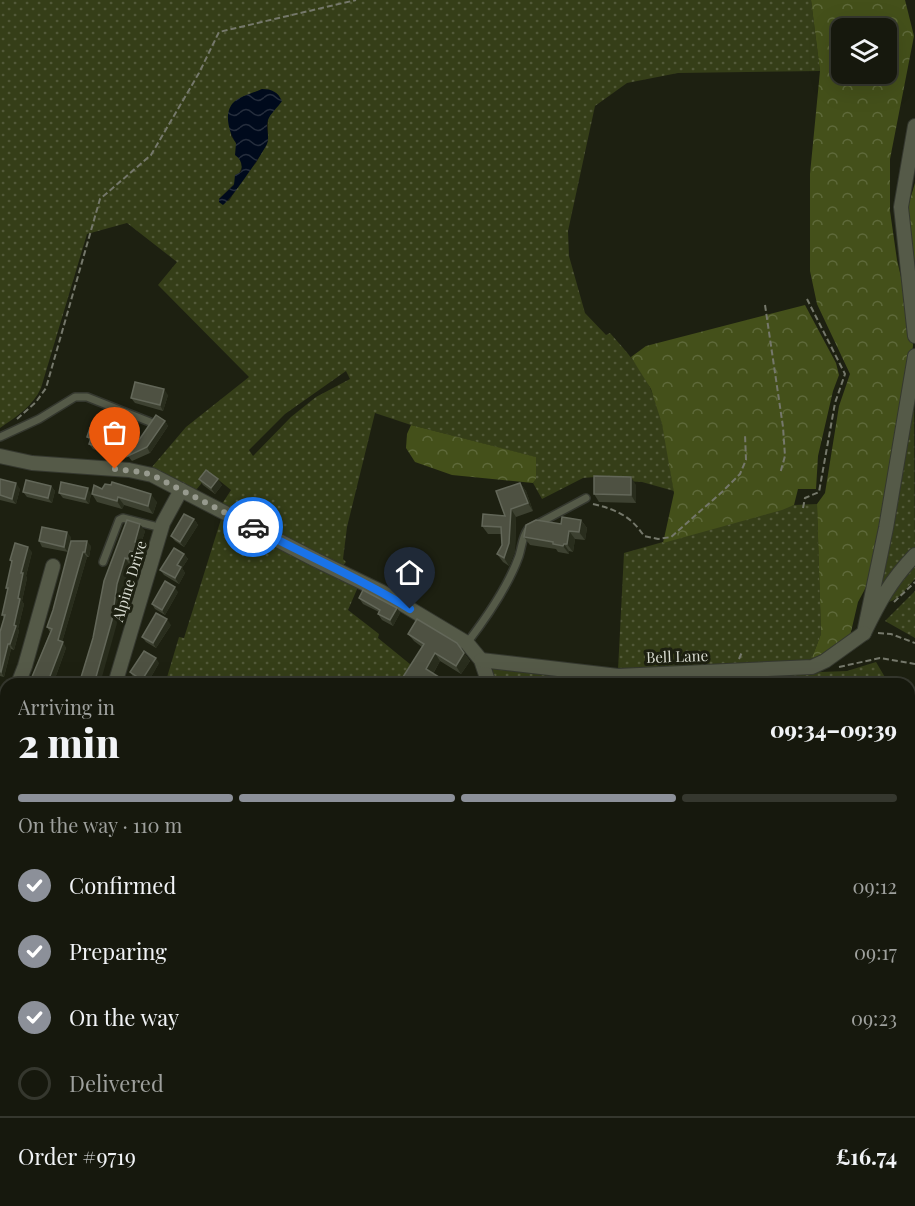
<!DOCTYPE html>
<meta charset="utf-8">
<style>
:root{--surface:#16180d;--page:#1f2116;--text:#f1f3f6;--muted:#9ea09d;--line:#35372e;--accent:#8c9099}
body{margin:0;font-family:"Playfair Display",serif;background:var(--page);color:var(--text);height:100vh;display:flex;flex-direction:column;font-size:22px;white-space:nowrap}
*{box-sizing:border-box;margin:0}
p{font-size:20px;color:var(--muted)}
.icon{flex:none;width:33px;height:33px;fill:none;stroke:currentColor;stroke-width:2;stroke-linecap:round;stroke-linejoin:round}
.map{position:relative;flex:1;overflow:hidden}
.side{position:absolute;left:0px;top:678px;width:915px;height:528px;display:flex;flex-direction:column;background:var(--surface);border-radius:18px 18px 0 0;box-shadow:0 6px 24px #0002,0 0 0 2px var(--line)}
.side>*{flex:none}
.controls{position:absolute;left:831px;top:18px;display:grid;gap:12px}
.controls a{display:grid;place-items:center;width:66px;height:66px;border-radius:12px;background:var(--surface);box-shadow:0 6px 24px #0002,0 0 0 2px var(--line);font-size:30px}
.pin{position:absolute;display:grid;place-items:center;width:51px;height:51px;color:#fff;margin:-62px -26px;border-radius:50% 50% 50% 0;rotate:-45deg;box-shadow:0 0 6px #0007}
.pin .icon{rotate:45deg}
.courier{position:absolute;display:grid;place-items:center;width:60px;height:60px;margin:-30px;border:4px solid #1a73e8;border-radius:50%;background:#fff;color:#222;box-shadow:0 2px 8px #0007}
.head em{font-style:normal;font-weight:800}
.head div{display:flex;flex-direction:column-reverse}
.head{display:flex;align-items:center;justify-content:space-between;height:102px;padding:0 18px}
h1{font-size:39px;font-weight:800;line-height:45px}
.bar{display:grid;grid-template-columns:repeat(4,1fr);gap:9px 6px;align-content:center;height:72px;padding:0 18px}
.bar i{height:8px;border-radius:4px;background:var(--line)}
.bar .active{background:var(--accent)}
.bar p{grid-column:span 4}
.line{display:flex;align-items:center;gap:15px;padding:0 18px;border-top:2px solid var(--line)}
.line div{flex:1}
ol{padding:0 18px;list-style:none}
li{display:flex;align-items:center;gap:18px;height:66px}
li p{margin-inline-start:auto}
li .icon{padding:6px;border-radius:50%;background:var(--accent);color:#fff;stroke-width:4}
li:last-child{color:var(--muted)}
li i{width:33px;height:33px;border:3px solid var(--line);border-radius:50%}
.map>svg:first-child{display:block}
.grass{fill:url(#grass-dots);fill-rule:evenodd}
.forest{fill:url(#forest-crowns);fill-rule:evenodd}
.water{fill:url(#water-waves)}
.lines{fill:none;stroke-linecap:round;stroke-linejoin:round}
.service-casing{stroke:#35382f;stroke-width:10}
.minor-casing{stroke:#35382f;stroke-width:16}
.path{stroke:#75786b;stroke-width:2;stroke-dasharray:6 3;stroke-linecap:butt}
.service{stroke:#555a48;stroke-width:7}
.minor{stroke:#555a48;stroke-width:14}
.wall{fill:#3d4131}
.shaded-wall{fill:#292d1d}
.building{fill:#4e5142;stroke:#636759;stroke-width:1.5}
.done{stroke:#979a8e;stroke-width:6;stroke-dasharray:0 10.8}
.route{stroke:#1a73e8;stroke-width:8}
.labels{text-anchor:middle;dominant-baseline:central;stroke-width:6;stroke-linejoin:round;paint-order:stroke}
.street-label{font-size:15px;fill:#d9dcd2;stroke:#1d2011}
</style>
<div class="map">
<svg width="915" height="1206" viewBox="0 0 915 1206">
<defs>
<pattern id="grass-dots" width="8" height="8" patternUnits="userSpaceOnUse" patternTransform="scale(1.5)"><rect width="8" height="8" fill="#353e18"/><path d="M2 2h.1M6 6h.1" fill="none" stroke="#525939" stroke-width="1.8" stroke-linecap="round"/></pattern>
<pattern id="forest-crowns" width="20" height="18" patternUnits="userSpaceOnUse" patternTransform="scale(1.5)"><rect width="20" height="18" fill="#44501a"/><path d="M2 6a3 3 0 1 1 6 0M12 15a3 3 0 1 1 6 0" fill="none" stroke="#5e693a"/></pattern>
<pattern id="water-waves" width="16" height="10" patternUnits="userSpaceOnUse" patternTransform="scale(1.5)"><rect width="16" height="10" fill="#000a1c"/><path d="M0 5q4-4 8 0t8 0" fill="none" stroke="#252d3c"/></pattern>
</defs>
<rect width="100%" height="100%" fill="#1d2011"/>
<g class="grass">
<path d="M0 0H811L820 71 678 73 627 83 595 106 568 231 569 256 585 313 606 335 610 333C625 350 642 368 651 390 665 421 668 458 674 491L642 482 604 480 595 477 583 478 542 499 533 483 536 479 535 457 411 425 375 413 347 527 343 559 346 562 341 568 222 504 231 490 210 473 196 490 152 467 186 427 249 377 158 285 177 262 127 223 87 234 41 388C33 406 16 417 0 428ZM262 89 268 121V141L256 163 246 174 229 201 219 199 234 184 242 167 236 143 231 136V108L235 101ZM346 371 350 379 316 397 291 417 253 456 249 450 285 414Z"/>
<polygon points="914,404 915,551 881,590 898,484"/>
<polygon points="817,504 821,634 810,663 618,670 624,553 794,505"/>
<polygon points="222,516 358,587 348,610 379,634 378,638 416,669 406,684 165,684 179,637 184,638"/>
<path d="M915 561V579C907 587 899 601 887 602L888 595Z"/>
<polygon points="915,591 915,638 885,621"/>
<polygon points="876,662 889,684 494,684 491,677 493,669 613,680 847,671"/>
<polygon points="915,714 915,1206 693,1206 693,1200 909,1200 909,715"/>
<polygon points="0,908 6,912 6,953 0,949"/>
<polygon points="153,1200 682,1200 681,1206 153,1206"/>
</g>
<g class="forest">
<path d="M811 0H905L914 36 890 159V211L897 260 911 320 913 345 910 374 872 576 858 602 850 636 810 663 821 634 817 504 825 493 839 406 850 374 817 304 810 271V174L820 71ZM842 28H886V74H842Z"/>
<polygon points="915,183 915,282 906,213"/>
<polygon points="805,305 836,363 839,375 833,391 818,456 816,489 798,489 794,505 782,510 663,543 674,493 662,424 651,389 631,357 646,346"/>
<polygon points="411,425 536,457 536,479 533,483 452,475 415,462 406,448 407,434"/>
</g>
<path class="water" d="M262 89C272 89 278 92 282 101 278 107 270 114 268 120 265 127 270 136 267 144 262 154 231 200 223 205L219 202V199L234 185 235 175 241 172C243 165 241 159 235 155L236 143C229 133 223 112 234 102 240 96 254 93 262 89Z"/>
<g class="lines">
<g class="service-casing">
<g id="service">
<polyline points="0,437 39,419 75,397 87,397 150,422"/>
<polyline points="103,562 119,520 123,518 162,528"/>
<path d="M467 643C487 617 508 587 519 556 522 547 522 537 528 529L586 498"/>
<polyline points="0,904 6,908"/>
</g>
</g>
<g class="minor-casing">
<g id="minor">
<polyline points="915,126 901,207 915,336"/>
<path d="M915 356 886 528 864 633C879 602 891 580 915 555"/>
<polyline points="0,456 32,463 129,470 152,475 316,560 382,592 467,643 481,660 489,684"/>
<polyline points="481,660 618,676 812,667 825,661 864,633"/>
<polyline points="18,684 25,666 53,566"/>
<polyline points="115,684 163,523 181,490"/>
<polyline points="0,711 6,703"/>
<polyline points="0,723 6,728"/>
<polyline points="0,845 6,849"/>
<polyline points="0,1013 6,1018"/>
<polyline points="0,1160 6,1093"/>
<polyline points="101,1200 101,1206"/>
<polyline points="686,1206 687,1200"/>
</g>
</g>
<g class="path">
<polyline points="765,305 783,427 785,456 780,474"/>
<polyline points="17,419 36,402 46,388 100,199 151,155 199,73 219,32 356,0"/>
<path d="M593 504C615 509 631 516 644 536L658 539 671 537 722 492 740 474 746 460 745 434"/>
<polyline points="803,508 805,498 819,492 835,403 845,374 807,299"/>
<polyline points="894,602 915,582"/>
<polyline points="878,633 891,634 915,643"/>
<polyline points="739,659 742,652"/>
<polyline points="839,667 880,658 915,664"/>
<polyline points="155,1206 155,1200"/>
</g>
<use href="#service" class="service"/>
<use href="#minor" class="minor"/>
</g>
<g class="wall">
<polygon points="168,395 163,411 135,403 131,398"/>
<polygon points="165,421 168,426 150,453 132,461 128,456"/>
<polygon points="131,425 125,442 107,436 109,439 104,453 93,449 89,444 90,441 87,437 104,433 102,431"/>
<polygon points="0,479 20,489 16,504 0,500"/>
<polygon points="199,479 222,485 215,494 203,485"/>
<polygon points="520,483 526,491 533,511 516,517 515,551 509,566 503,562 497,554 502,545 501,534 488,534 482,526 505,516"/>
<polygon points="636,485 636,503 599,502 594,494"/>
<polygon points="51,486 55,491 52,503 27,497 23,492"/>
<polygon points="102,489 157,502 153,514 124,505 122,509 97,502 92,494"/>
<polygon points="59,493 91,494 89,504 63,498"/>
<polygon points="194,519 198,525 184,547 175,541 171,536"/>
<polygon points="127,520 145,531 141,544 145,551 142,560 135,558 133,566 130,565 122,591 116,627"/>
<polygon points="581,520 587,528 585,540 575,539 573,552 569,551 569,554 558,552 556,549 530,545 524,537 561,524"/>
<polygon points="71,537 68,552 42,547 39,541"/>
<polygon points="71,541 91,546 89,557 87,557 62,642 66,648 53,684 29,684 50,632 47,627 53,610"/>
<polygon points="32,552 26,576 27,578 22,601 24,604 18,629 19,631 14,650 11,649 4,677 0,676 0,632 4,618 2,615 8,590 6,588 12,562 10,560"/>
<polygon points="184,554 188,559 182,568 185,573 179,584 164,575 160,570"/>
<polygon points="178,592 165,615 155,609 152,604"/>
<polygon points="359,598 397,608 400,613 393,626 382,620 378,614 379,612 363,604"/>
<polygon points="171,625 156,648 146,642 142,637"/>
<polygon points="408,634 464,653 470,661 461,674 440,661 433,674 450,684 403,684 401,680 422,647 414,641"/>
<polygon points="159,663 147,684 144,684 134,678 130,672"/>
<polygon points="0,742 6,744 6,761 0,758"/>
<polygon points="0,864 6,867 6,885 0,882"/>
<polygon points="0,970 6,974 6,995 0,990"/>
</g>
<g class="shaded-wall">
<polygon points="164,389 168,395 163,411 160,405"/>
<polygon points="127,420 131,425 125,442 121,437"/>
<polygon points="165,421 168,426 150,453 147,447"/>
<polygon points="105,433 109,439 104,453 101,448"/>
<polygon points="631,477 636,485 636,503 631,495"/>
<polygon points="218,479 222,485 215,494 211,488"/>
<polygon points="16,483 20,489 16,504 12,499"/>
<polygon points="520,483 526,491 533,511 528,503"/>
<polygon points="51,486 55,491 52,503 48,498"/>
<polygon points="88,488 91,494 89,504 85,499"/>
<polygon points="151,494 157,502 153,514 148,506"/>
<polygon points="118,497 124,505 122,509 117,501"/>
<polygon points="511,509 516,517 515,551 509,566 504,558"/>
<polygon points="194,519 198,525 184,547 180,542"/>
<polygon points="581,520 587,528 585,540 579,532"/>
<polygon points="140,524 145,531 141,544 145,551 142,560 138,554 135,542"/>
<polygon points="569,531 575,539 573,552 567,544"/>
<polygon points="67,532 71,537 68,552 64,547"/>
<polygon points="87,541 91,546 89,557 85,552"/>
<polygon points="564,544 569,551 569,554 563,546"/>
<polygon points="28,547 32,552 26,576 27,578 22,601 24,604 18,629 19,631 14,650 10,644 14,625 21,573"/>
<polygon points="130,551 135,558 133,566 128,559"/>
<polygon points="83,552 87,557 61,646 58,640"/>
<polygon points="184,554 188,559 182,568 185,573 179,584 175,578 177,565"/>
<polygon points="125,558 130,565 122,591 116,627 100,684 94,684 117,584"/>
<polygon points="175,587 178,592 165,615 162,610"/>
<polygon points="397,608 400,613 393,626 390,620"/>
<polygon points="167,619 171,625 156,648 153,643"/>
<polygon points="63,642 66,648 53,684 47,684"/>
<polygon points="8,644 11,649 4,677 1,672"/>
<polygon points="435,653 440,661 431,677 426,669"/>
<polygon points="464,653 470,661 461,674 456,666"/>
<polygon points="156,658 159,663 147,684 145,684 142,680"/>
<polygon points="6,801 6,811 0,819 0,809"/>
<polygon points="0,1029 4,1034 0,1040"/>
<polygon points="12,1200 20,1200 15,1206 8,1206"/>
<rect x="83" y="1200" width="4" height="6"/>
<polygon points="131,1200 136,1200 135,1206 132,1206 130,1204"/>
</g>
<g class="building">
<polygon points="135,382 164,389 160,405 131,398"/>
<polygon points="108,413 127,420 121,437 102,431"/>
<polygon points="156,415 165,421 147,447 128,456"/>
<polygon points="90,428 105,433 101,448 89,444 91,438 87,437"/>
<polygon points="206,470 218,479 211,488 199,479"/>
<polygon points="594,476 631,477 631,495 594,494"/>
<polygon points="0,479 16,483 12,499 0,495"/>
<polygon points="26,480 51,486 48,498 23,492"/>
<polygon points="61,482 88,488 85,499 59,493"/>
<polygon points="112,482 151,494 148,506 118,497 117,501 92,494 94,485 102,489 105,484 111,485"/>
<polygon points="520,483 528,503 511,509 509,543 504,558 497,554 502,545 501,527 482,526 483,514 505,516 496,491"/>
<polygon points="184,514 194,519 180,542 171,536"/>
<polygon points="562,517 581,520 579,532 569,531 567,544 564,544 563,546 553,544 553,542 524,537 526,525 536,520 561,524"/>
<polygon points="127,520 140,524 135,542 141,544 138,554 130,551 128,559 125,558 117,584 112,620 94,684 79,684 93,638 104,581"/>
<polygon points="42,527 67,532 64,547 39,541"/>
<polygon points="71,541 87,541 85,552 83,552 58,640 63,642 47,684 29,684 52,629 47,627 53,610"/>
<polygon points="15,543 28,547 21,573 23,573 18,598 20,599 14,625 16,626 10,644 8,644 1,672 0,671 0,632 5,615 2,615 8,588 6,588 12,561 10,560"/>
<polygon points="174,548 184,554 177,565 181,567 175,578 160,570"/>
<polygon points="165,581 175,587 162,610 152,604"/>
<polygon points="363,590 397,608 390,620 378,614 380,610 359,598"/>
<polygon points="156,613 167,619 153,643 142,637"/>
<polygon points="417,619 457,643 464,653 456,666 435,653 426,669 450,684 407,684 401,680 424,644 408,634"/>
<polygon points="144,651 156,658 142,680 130,672"/>
<polygon points="0,742 6,744 6,757 0,754"/>
<polygon points="6,779 6,801 0,809 0,787"/>
<polygon points="0,864 6,867 6,882 0,879"/>
<polygon points="0,970 6,974 6,992 0,988"/>
<polygon points="6,1186 6,1200 12,1200 8,1206 0,1206 0,1196"/>
<rect x="67" y="1200" width="16" height="6"/>
<polygon points="119,1200 131,1200 130,1204 134,1205 134,1206 117,1206"/>
</g>
<g class="lines">
<polyline class="done" points="115,469 142,472 152,475 253,527"/>
<path class="route" d="M253 527C305 555 360 578 410 609"/>
</g>
<g class="labels">
<g class="street-label">
<text transform="translate(129 581) rotate(-73)">Alpine Drive</text>
<text transform="translate(677 656) rotate(-2)">Bell Lane</text>
</g>
</g>
</svg>
<div class="controls">
<a><svg class="icon" aria-label="layers" viewBox="0 0 24 24"><path d="M12 4l9 5-9 5-9-5zM3 14l9 5 9-5"/></svg></a>
</div>
<div class="pin" style="left:115px;top:469px;background:#ea580c"><svg class="icon" aria-label="bag" viewBox="0 0 24 24"><path d="M5 8h14l-1 12H6zM9 8a3 3 0 0 1 6 0"/></svg></div>
<div class="pin" style="left:410px;top:609px;background:#1f2937"><svg class="icon" aria-label="home" viewBox="0 0 24 24"><path d="M3 11l9-7 9 7M6 9v11h12V9"/></svg></div>
<div class="courier" style="left:253px;top:527px"><svg class="icon" aria-label="car" viewBox="0 0 24 24"><path d="M5 17H2v-5l4-1 3-4h7l3 4 3 1v5h-3M9 17h6M6 11h13"/><circle cx="7" cy="17" r="2"/><circle cx="17" cy="17" r="2"/></svg></div>
<section class="side">
<div class="head"><div><h1>2 min</h1><p>Arriving in</p></div><em>09:34–09:39</em></div>
<div class="bar"><i class="active"></i><i class="active"></i><i class="active"></i><i></i><p>On the way · 110 m</p></div>
<ol>
<li><svg class="icon" aria-label="check" viewBox="0 0 24 24"><path d="M5 12l5 5 9-10"/></svg>Confirmed<p>09:12</p></li>
<li><svg class="icon" aria-label="check" viewBox="0 0 24 24"><path d="M5 12l5 5 9-10"/></svg>Preparing<p>09:17</p></li>
<li><svg class="icon" aria-label="check" viewBox="0 0 24 24"><path d="M5 12l5 5 9-10"/></svg>On the way<p>09:23</p></li>
<li><i></i>Delivered</li>
</ol>
<div class="line" style="height:78px"><div>Order #9719</div><b>£16.74</b></div>
</section>
</div>
